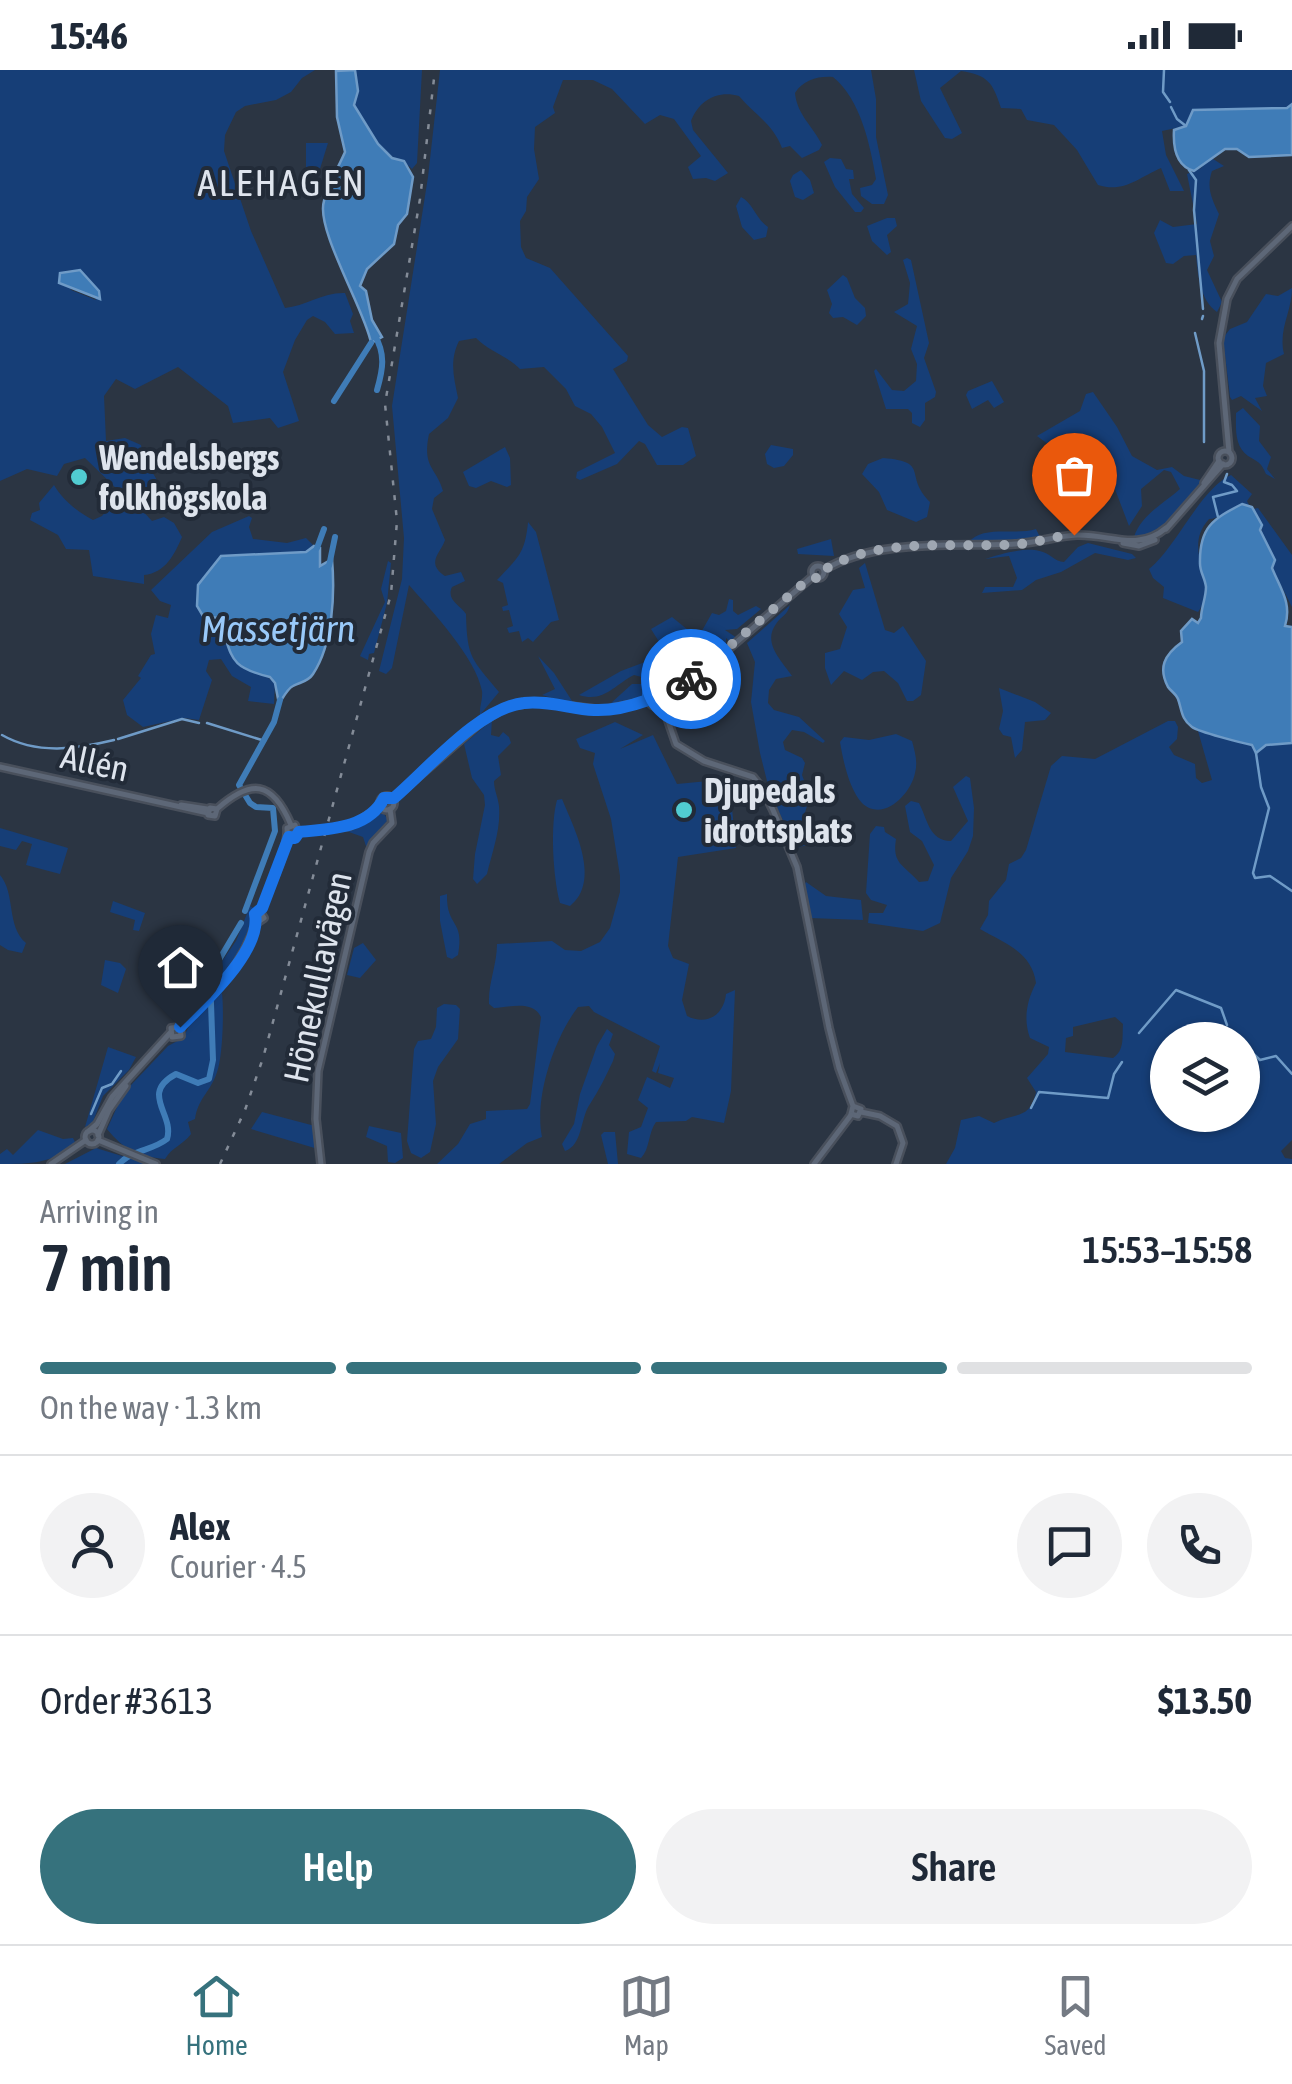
<!DOCTYPE html>
<meta charset="utf-8">
<style>
:root{--surface:#fff;--page:#f2f2f3;--text:#1f2937;--muted:#747a83;--line:#e0e1e3;--accent:#36727d}
body{margin:0;font-family:"Asap Condensed",sans-serif;background:var(--page);color:var(--text);height:100vh;display:flex;flex-direction:column;font-size:38px;white-space:nowrap}
*{box-sizing:border-box;margin:0}
p{font-size:32px;color:var(--muted)}
.icon{flex:none;width:55px;height:55px;fill:none;stroke:currentColor;stroke-width:2;stroke-linecap:round;stroke-linejoin:round}
.map{position:relative;height:1094px;overflow:hidden}
.details{display:flex;flex-direction:column;background:var(--surface);flex:1}
.details>*{flex:none}
.fabs{position:absolute;left:1150px;top:952px;display:grid;gap:20px}
.fabs a{display:grid;place-items:center;width:110px;height:110px;border-radius:50%;background:var(--surface);box-shadow:0 2px 8px #0004;font-size:50px}
.pin{position:absolute;display:grid;place-items:center;width:85px;height:85px;color:#fff;margin:-102px -42px;border-radius:50% 50% 50% 0;rotate:-45deg;box-shadow:0 0 10px #0007}
.pin .icon{rotate:45deg}
.courier{position:absolute;display:grid;place-items:center;width:100px;height:100px;margin:-50px;border:8px solid #1a73e8;border-radius:50%;background:#fff;color:#222;box-shadow:0 2px 12px #0007}
.overview em{font-style:normal;font-weight:600}
.overview div{display:flex;flex-direction:column-reverse}
.overview{display:flex;align-items:center;justify-content:space-between;height:170px;padding:0 40px}
h1{font-size:65px;font-weight:600;line-height:75px}
.bar{display:grid;grid-template-columns:repeat(4,1fr);gap:15px 10px;align-content:center;height:120px;padding:0 40px}
.bar i{height:12px;border-radius:8px;background:var(--line)}
.bar .selected{background:var(--accent)}
.bar p{grid-column:span 4}
.line{display:flex;align-items:center;gap:25px;padding:0 40px;border-top:2px solid var(--line)}
.line div{flex:1}
.round{display:grid;place-items:center;flex:none;width:105px;height:105px;border-radius:52px;background:var(--page)}
.primary-button{display:flex;gap:20px;margin-top:auto;padding:20px 40px}
.primary-button a{flex:1;height:115px;border-radius:60px;background:var(--accent);color:#fff;font-size:40px;font-weight:600;line-height:115px;text-align:center}
.primary-button a+a{background:var(--page);color:var(--text)}
.status{display:flex;justify-content:space-between;align-items:center;height:70px;padding:0 50px;background:var(--surface);direction:ltr}
.status svg{height:28px;fill:currentColor}
.menu{display:flex;justify-content:space-around;align-items:center;height:140px;border-top:2px solid var(--line);background:var(--surface);font-size:28px;color:var(--muted)}
.menu a{display:grid;justify-items:center;gap:5px}
.menu .selected{color:var(--accent)}
.map>svg:first-child{display:block}
.green{fill:#163e77;fill-rule:evenodd}
.water{fill:#3f7cb7;stroke:#6f9bc7;stroke-width:2.5}
.lines{fill:none;stroke-linecap:round;stroke-linejoin:round}
.stream{stroke:#6f9bc7;stroke-width:2.5}
.river{stroke:#3f7cb7;stroke-width:6}
.tertiary-casing{stroke:#49505c;stroke-width:10}
.tertiary{stroke:#5d6777;stroke-width:5}
.rail{stroke:#848c98;stroke-width:2.5;stroke-dasharray:5 10;stroke-linecap:butt}
.done{stroke:#9fa7b2;stroke-width:10;stroke-dasharray:0 18}
.route{stroke:#1a73e8;stroke-width:12}
.poi-dot{fill:#51ccd2;stroke:#222b38;stroke-width:4}
.labels{text-anchor:middle;dominant-baseline:central;stroke-width:8;stroke-linejoin:round;paint-order:stroke}
.poi-label{font-size:35px;font-weight:bold;fill:#dee4ed;stroke:#222b38;text-anchor:start}
.street-label{font-size:35px;fill:#dee4ed;stroke:#222b38}
.neighbourhood-label{font-size:38px;letter-spacing:2.5px;fill:#dee4ed;stroke:#222b38}
.water-label{font-size:38px;font-style:italic;fill:#99c9f9;stroke:#222b38}
</style>
<div class="status"><b>15:46</b><svg viewBox="0 0 49 12"><path d="M0 12V9h3v3zM5 12V6h3v6zM10 12V3h3v9zM15 12V0h3v12zM26 1h20v11H26zM47 4h2v5h-2z"/></svg></div>
<div class="map">
<svg width="1292" height="1094" viewBox="0 0 1292 1094">
<rect width="100%" height="100%" fill="#2b3543"/>
<g class="green">
<path d="M0 0H315L302 8 291 22 276 30 245 36 236 42 225 65 224 81 251 161 285 238C305 236 324 222 345 223L353 244 350 251 354 263 335 264 325 252 313 246 307 250 295 270 283 302 299 351 278 358 270 348 233 353 228 336 178 297 135 319 116 309 104 326 106 371 125 368 141 375 143 386 158 412 140 426 139 437 152 451 164 447 174 453 182 467C175 483 166 503 144 505V514L93 506 89 480 66 479 58 465 30 450 32 443 40 440 39 433 54 415C62 429 76 441 93 450L102 446 121 423 85 388 64 394 57 406 27 399 0 411ZM80 200 83 203 96 230 71 220 65 201Z"/>
<path d="M355 0H422L417 93 412 99C404 91 398 91 390 85 374 74 363 52 354 35L358 21Z"/>
<path d="M440 0H871L876 29V67L888 125 884 134H872L861 126 860 118 872 115 876 109C870 75 861 30 833 7 818 6 803 10 795 23 797 45 813 56 822 75L819 80 802 88 790 76 782 78C773 54 755 45 739 26 718 20 699 30 691 51L693 60 728 103 715 111 706 108 693 109 688 97 701 86 674 49 660 45 645 54 612 19 593 10H563L553 37 555 43 535 57 534 79 539 109 527 127 526 141 520 151 521 177 526 188 550 198 628 286 627 291 613 299 648 355 662 367 682 357 688 358 696 386 683 395H657L645 374 639 371 617 394 580 410 576 408 577 402 615 383 602 357 591 344 575 336 566 319 544 297 520 299C506 285 490 282 476 268L459 271C449 291 454 308 458 328L448 348 429 364C422 398 436 397 443 421L434 428 432 439 445 470C441 483 425 493 445 506L461 502 465 511 452 517C446 530 460 535 466 544 467 589 472 589 499 622L480 645C479 637 483 630 482 621 476 588 431 540 409 515L392 598 386 604 379 601 402 509 404 468 392 336 428 107Z"/>
<path d="M914 0H1292V34L1287 38 1200 41 1186 56 1162 61 1166 85 1184 121H1170L1161 98C1138 108 1124 123 1098 115L1077 80 1054 55 1027 50 1021 39 1001 38C993 13 988 5 961 1L940 18 962 63 952 69 945 68 921 31Z"/>
<polygon points="306,73 328,73 319,102 306,99"/>
<path d="M1210 87 1224 96 1212 101C1206 118 1212 129 1219 144L1210 171 1214 186 1207 200 1222 232 1217 242C1200 230 1198 206 1196 185L1184 186 1173 194 1166 193 1154 163 1160 150 1173 157 1197 154 1187 104 1201 98Z"/>
<polygon points="830,88 841,89 846,99 853,100 854,109 849,109 852,124 864,138 861,142 855,142 835,117 824,92"/>
<polygon points="801,100 810,110 814,123 803,130 795,127 790,111 793,105"/>
<path d="M741 127C753 133 756 149 768 157L766 167 754 170 742 157 736 136Z"/>
<polygon points="887,148 895,148 897,156 887,165 891,182 887,185 872,171 867,156"/>
<polygon points="907,188 911,190 929,273 924,288 936,322 935,327 925,333 925,350 920,357 912,353 912,343 908,339 886,339 874,301 876,299 892,320 904,321 916,311 917,294 911,279 917,256 894,242 908,234 910,213 903,190"/>
<polygon points="843,205 847,208 855,228 865,238 866,246 857,255 843,247 833,248 829,243 832,234 827,220"/>
<path d="M1292 218C1292 242 1278 259 1284 284L1266 293 1263 316 1267 326 1255 328 1262 341 1241 326 1232 330 1230 327 1223 268 1230 259 1247 252 1266 224 1278 226Z"/>
<polygon points="992,311 1004,332 994,338 988,330 972,339 966,325 968,321"/>
<path d="M1093 322 1117 357 1132 386 1157 400 1172 397 1184 406 1200 410 1201 415C1181 441 1169 459 1137 469L1134 467C1141 445 1163 434 1180 419L1171 402 1164 400 1141 419 1142 436 1129 456 1113 414 1094 397 1082 377 1074 373 1052 377 1037 366 1080 341 1086 324Z"/>
<path d="M1243 338 1260 356 1259 371 1271 387 1267 399 1275 409 1266 404C1261 392 1258 392 1248 386 1234 376 1236 358 1236 343Z"/>
<polygon points="771,375 793,379 793,385 784,396 774,398 767,394 765,384"/>
<polygon points="505,377 510,388 511,415 507,417 491,411 476,418 469,416 463,402"/>
<path d="M883 388C931 392 903 405 930 432L927 447 916 452 887 440 879 422 862 404 868 394Z"/>
<path d="M1231 405 1252 424 1247 431 1249 435C1234 433 1223 449 1209 449 1180 481 1221 510 1198 542L1163 528 1164 517 1153 508 1149 499C1176 478 1200 419 1231 405Z"/>
<path d="M1258 438 1292 485V537L1272 498C1278 480 1258 472 1262 455L1253 439Z"/>
<polygon points="249,446 252,448 249,457 253,469 287,473 306,468 314,476 306,482 221,486 198,515 218,548 225,574 275,613 274,634 248,631 251,617 232,606 221,589 209,590 206,601 212,610 199,650 184,648 143,657 127,645 123,630 141,608 138,606 151,585 155,584 151,564 156,545 168,548 171,535 160,531 151,520 212,462"/>
<path d="M528 452 536 462 559 550 551 552 533 572 528 568 522 572 519 561 509 563 507 558 513 556 509 540 503 541 502 537 508 535 503 513 497 510C517 488 525 485 528 452Z"/>
<path d="M1036 459 1041 469 968 473C983 454 1015 466 1036 459Z"/>
<polygon points="831,469 834,486 798,484 797,479"/>
<path d="M1088 473 1132 484 1136 488 1128 490 1095 483 1061 502 1036 510 1022 520 982 523 985 517H1013L1017 508 1009 486 985 489C1001 484 1026 476 1043 482 1052 485 1054 491 1064 492L1078 477Z"/>
<polygon points="388,491 391,493 387,533 374,583 369,584 368,590 360,586 385,532 381,519"/>
<polygon points="865,493 885,560 894,563 903,556 926,591 921,625 913,631 907,631 898,613 884,601 873,602 862,610 844,601 831,615 825,598 825,583 840,579 847,557 839,544 853,520 865,518 859,498"/>
<path d="M729 529 733 530V541L738 545 756 536 761 539 737 559 725 560 737 568 731 573 726 568V578L668 614 634 605C614 615 604 633 579 625L621 601 645 592 647 595 699 566 712 543 719 545 726 541Z"/>
<path d="M790 535C787 546 782 545 776 554 762 573 782 591 792 606L776 609 769 620 768 633 774 640 799 647 825 671 823 673 804 662 792 660 783 672 785 680 802 688 805 693 802 705 810 726 804 746 814 768 807 775 796 778 770 723 760 683 751 632 755 592 747 573Z"/>
<polygon points="672,547 688,560 661,575 651,559"/>
<polygon points="538,586 554,603 574,634 542,625 555,619"/>
<polygon points="632,614 643,614 646,620 644,626 610,634"/>
<polygon points="999,618 1035,632 1051,643 1045,650 1025,652 1022,680 1015,688 1011,667 1003,665 999,659 1003,641"/>
<path d="M492 650 491 665 499 667 503 662 509 667 511 673 498 686 501 705 494 711C494 720 498 727 499 736 501 760 492 782 487 804L477 814 473 809 475 784 485 735 484 725 472 708 464 674Z"/>
<path d="M1168 651H1175L1178 657 1177 669 1169 677 1174 685 1195 694 1196 708 1202 713 1212 710 1198 661 1211 662 1253 675 1292 673V1070L1281 1081 1285 1088 1292 1089V1094H946L955 1078 961 1050 979 1046 994 1053C1016 1042 1030 1050 1036 1022L1027 1008 1048 984 1049 977 1030 968C1023 949 1027 930 1036 913 1032 882 1004 873 980 859L988 845 989 831 1006 810 1009 794 1021 788 1026 780 1051 696 1062 686 1095 689ZM1115 947 1123 954C1122 967 1125 980 1113 988L1065 982 1066 968 1073 966V957ZM1168 970H1242V1045H1168Z"/>
<path d="M615 652 643 665 620 679 653 665 677 714 729 709 736 778 678 787 668 876 673 888 689 894 682 930 687 946C707 956 724 945 726 924L735 920 731 1021 724 1053 692 1047 686 1051 656 1052C648 1063 650 1079 641 1088L627 1084 629 1062 641 1057 648 1038 638 1030 647 1007 670 1018 674 1008 658 1003 660 993 656 1003 652 1001 660 976 594 942 589 936 578 937C554 968 534 1028 542 1067L527 1073 499 1094H437L458 1074 470 1054 486 1049V1041L527 1039 530 1034 541 947C533 930 510 937 494 938L489 934C488 913 497 895 497 874L552 871 565 880 581 881 600 872 610 858 620 822V806L611 749 593 694 595 683 580 678 576 669Z"/>
<path d="M896 664 912 671C915 682 918 692 915 703 911 724 883 753 862 733 849 719 843 690 840 672L844 667 869 670Z"/>
<path d="M966 706 970 708 974 738 973 766 968 781 951 808 940 853 923 861 868 853 869 843H883L887 835 871 830 866 823 870 764 876 756 884 757 885 762 896 769C892 794 903 794 919 812L928 811 934 795 922 771 910 762 905 736 911 731 919 733C927 748 929 771 951 771L968 751 953 717Z"/>
<path d="M562 729C574 758 602 811 570 836L560 833C553 807 550 755 557 730Z"/>
<polygon points="378,744 384,744 388,750 370,770 367,779 363,767 346,761 332,762 358,756"/>
<polygon points="0,758 68,778 60,804 26,795 32,774 22,771 16,780 0,776"/>
<path d="M0 805C16 824 6 856 26 873L22 883 8 880 0 875Z"/>
<polygon points="806,812 826,826 861,830 863,850 810,848 803,817"/>
<path d="M447 824C446 858 465 849 458 885L452 889 447 887 440 851V826Z"/>
<polygon points="113,831 145,843 139,861 133,860 135,850 110,842"/>
<path d="M250 836 257 840 253 844C252 871 234 899 215 917L216 900 236 871Z"/>
<polygon points="363,873 376,890 360,908 347,905 354,878"/>
<polygon points="105,890 120,893 126,899 118,923 101,915"/>
<path d="M222 923C224 940 223 990 216 1005 209 1023 198 1029 195 1049L188 1052 191 1064C183 1075 172 1077 165 1089 138 1086 124 1080 107 1059L123 1024 132 1014 168 976 183 968 194 947Z"/>
<polygon points="444,934 456,935 460,939 458,969 438,997 433,1011 436,1054 430,1082 421,1088 411,1083 407,1071 414,979 418,971 431,969 436,957 437,938"/>
<path d="M607 959 613 964 609 975 615 984 613 991C606 1006 599 1020 590 1034 580 1048 583 1075 565 1081L562 1074 574 1054 580 1024 597 976Z"/>
<polygon points="108,977 136,987 129,1000 103,1026 92,1054 85,1057"/>
<polygon points="262,1042 315,1056 318,1079 251,1059"/>
<polygon points="369,1056 401,1063 403,1088 395,1093 388,1092 387,1076 366,1067"/>
<path d="M38 1060 63 1069 73 1068 75 1072C55 1094 29 1094 0 1094V1084L7 1079 13 1085Z"/>
<polygon points="604,1062 615,1062 618,1094 608,1094 601,1065"/>
<polygon points="96,1078 148,1094 65,1094"/>
</g>
<g class="water">
<path d="M355 0 358 21 354 35 378 74 392 88 404 91 413 107 407 144 398 155 394 174 367 199 360 216 366 221 372 250 382 267 371 273C366 242 315 159 324 131 329 113 338 98 345 82L337 47 336 1Z"/>
<path d="M1292 34V85L1249 87 1237 79H1225L1194 101C1176 96 1173 77 1174 60L1186 56 1193 40 1287 38Z"/>
<polygon points="80,200 99,221 100,229 59,213 60,203"/>
<path d="M1242 434 1252 437 1262 455 1260 460 1275 490 1272 498C1281 520 1292 533 1285 556L1292 557V673L1266 675 1256 683 1252 675C1242 673 1199 662 1192 657 1181 649 1182 640 1178 629 1176 624 1171 621 1168 617 1158 598 1164 585 1182 572L1181 561 1192 549 1198 553 1201 548C1201 538 1206 528 1206 517 1205 508 1200 502 1200 494 1199 457 1213 449 1242 434Z"/>
<path d="M314 476 320 478V496L332 489C335 524 333 574 313 604 308 612 300 612 293 616 287 619 283 628 279 634L275 613 270 607C225 596 234 586 218 548L203 546 197 536 198 515 221 486 306 482Z"/>
</g>
<g class="lines">
<g class="stream">
<polyline points="1164,0 1163,22 1170,32"/>
<polyline points="1171,37 1177,49 1186,56"/>
<polyline points="1189,100 1196,110 1194,140 1203,239"/>
<polyline points="1202,249 1203,246"/>
<polyline points="1195,263 1204,301 1204,372"/>
<polyline points="1218,447 1213,427 1237,421 1232,415 1224,412 1227,404"/>
<polyline points="207,653 265,671"/>
<path d="M2 665C37 685 77 679 114 670"/>
<polyline points="118,669 182,649 199,653"/>
<polyline points="1256,683 1261,717 1269,738 1253,803 1255,808 1270,806 1292,821"/>
<polyline points="1229,961 1239,970"/>
<polyline points="1139,963 1176,920 1221,938 1227,955"/>
<polyline points="1242,973 1260,990 1276,986 1292,1004"/>
<polyline points="1031,1038 1039,1022 1108,1028 1114,1004 1122,992"/>
<polyline points="91,1044 102,1018 112,1014 121,1001"/>
</g>
<g class="river">
<path d="M374 264C386 284 383 299 377 320"/>
<polyline points="334,331 371,273"/>
<polyline points="317,478 324,459"/>
<polyline points="329,496 335,467"/>
<polyline points="245,841 275,761 273,738 256,737 250,733 239,715 274,652 280,630"/>
<path d="M119 1094C133 1079 152 1081 167 1069 175 1044 139 1024 176 1004L198 1013 209 1009 213 990 210 905 241 853"/>
</g>
<g class="tertiary-casing">
<g id="tertiary">
<circle cx="1225" cy="388" r="7"/>
<polyline points="1229,382 1219,273 1227,229 1237,209 1292,156"/>
<polyline points="1204,413 1219,391"/>
<polyline points="1166,459 1223,394"/>
<polyline points="1123,473 1139,476 1155,470"/>
<circle cx="818" cy="502" r="6"/>
<path d="M824 500C875 468 957 477 1015 474 1036 473 1056 466 1077 465 1110 464 1138 482 1166 458"/>
<circle cx="658" cy="627" r="10"/>
<polyline points="667,623 709,596 813,506"/>
<polyline points="663,636 676,674 704,691 753,707 762,718 773,740 797,797 829,958 839,998 853,1036 851,1044 858,1046 861,1039 853,1036"/>
<polyline points="0,697 208,743"/>
<circle cx="387" cy="733" r="7"/>
<polyline points="392,730 480,653 506,637 536,632 603,640 648,631"/>
<polyline points="181,735 207,739"/>
<path d="M217 739 210 738 208 745 215 746 217 739C251 709 272 710 291 755"/>
<polyline points="300,762 350,756 381,737"/>
<path d="M260 842 264 848 258 852 254 845 260 842C269 818 289 780 287 758L295 755 298 765 289 767"/>
<path d="M180 957 181 966 172 967 171 958 180 957C211 926 244 895 256 851"/>
<polyline points="861,1042 880,1046 897,1056 903,1073 896,1094"/>
<circle cx="92" cy="1067" r="7"/>
<polyline points="89,1061 97,1054 112,1027 170,963"/>
<polyline points="98,1065 109,1040 126,1016"/>
<polyline points="98,1070 156,1094"/>
<polyline points="51,1094 86,1070"/>
<polyline points="321,1094 316,1049 318,1001 369,782 373,773 392,753 390,739"/>
<polyline points="814,1094 851,1045"/>
</g>
</g>
<use href="#tertiary" class="tertiary"/>
<polyline class="rail" points="220,1094 245,1040 263,988 391,524 397,451 385,334 420,129 435,0"/>
</g>
<g class="lines">
<path class="done" d="M691 609 810 508H821L824 500C880 465 958 479 1021 474 1039 472 1056 466 1074 465"/>
<path class="route" d="M180 957C204 932 262 881 255 844L262 838 289 767 295 768 299 762C332 759 369 758 384 728H394C427 700 480 637 524 633 548 630 571 639 594 640 612 641 631 636 648 630V622L661 618 667 623 691 609"/>
</g>
<g class="poi-dot">
<circle cx="79" cy="407" r="10"/>
<circle cx="684" cy="740" r="10"/>
</g>
<g class="labels">
<g class="poi-label">
<text x="99" y="387">Wendelsbergs<tspan x="99" dy="40">folkhögskola</tspan></text>
<text x="704" y="720">Djupedals<tspan x="704" dy="40">idrottsplats</tspan></text>
</g>
<g class="street-label">
<text transform="translate(95 692) rotate(12)">Allén</text>
<text transform="translate(317 907) rotate(-78)">Hönekullavägen</text>
</g>
<g class="neighbourhood-label">
<text x="282" y="112">ALEHAGEN</text>
</g>
<g class="water-label">
<text x="278" y="558">Massetjärn</text>
</g>
</g>
</svg>
<div class="fabs">
<a><svg class="icon" aria-label="layers" viewBox="0 0 24 24"><path d="M12 4l9 5-9 5-9-5zM3 14l9 5 9-5"/></svg></a>
</div>
<div class="pin" style="left:1074px;top:465px;background:#ea580c"><svg class="icon" aria-label="bag" viewBox="0 0 24 24"><path d="M5 8h14l-1 12H6zM9 8a3 3 0 0 1 6 0"/></svg></div>
<div class="pin" style="left:180px;top:957px;background:#1f2937"><svg class="icon" aria-label="home" viewBox="0 0 24 24"><path d="M3 11l9-7 9 7M6 9v11h12V9"/></svg></div>
<div class="courier" style="left:691px;top:609px"><svg class="icon" aria-label="bike" viewBox="0 0 24 24"><circle cx="6" cy="16" r="4"/><circle cx="18" cy="16" r="4"/><path d="M6 16l4-8h5l3 8M10 8l3 8H6M13 5h3"/></svg></div>
</div>
<section class="details">
<div class="overview"><div><h1>7 min</h1><p>Arriving in</p></div><em>15:53–15:58</em></div>
<div class="bar"><i class="selected"></i><i class="selected"></i><i class="selected"></i><i></i><p>On the way · 1.3 km</p></div>
<div class="line" style="height:180px"><a class="round"><svg class="icon" aria-label="person" viewBox="0 0 24 24"><circle cx="12" cy="8" r="4"/><path d="M4 21q1-7 8-7t8 7"/></svg></a><div><b>Alex</b><p>Courier · 4.5</p></div><a class="round"><svg class="icon" aria-label="chat" viewBox="0 0 24 24"><path d="M4 5h16v11H9l-5 4z"/></svg></a><a class="round"><svg class="icon" aria-label="phone" viewBox="0 0 24 24"><path d="M5 4h4l2 5-3 2q2 4 5 5l2-3 5 2v4C11 20 4 13 5 4z"/></svg></a></div>
<div class="line" style="height:130px"><div>Order #3613</div><b>$13.50</b></div>
<div class="primary-button"><a>Help</a><a>Share</a></div>
</section>
<nav class="menu">
<a class="selected"><svg class="icon" aria-label="home" viewBox="0 0 24 24"><path d="M3 11l9-7 9 7M6 9v11h12V9"/></svg>Home</a>
<a><svg class="icon" aria-label="map" viewBox="0 0 24 24"><path d="M3 6l6-2 6 2 6-2v14l-6 2-6-2-6 2zM9 4v14M15 6v14"/></svg>Map</a>
<a><svg class="icon" aria-label="saved" viewBox="0 0 24 24"><path d="M7 4h10v16l-5-4-5 4z"/></svg>Saved</a>
</nav>
